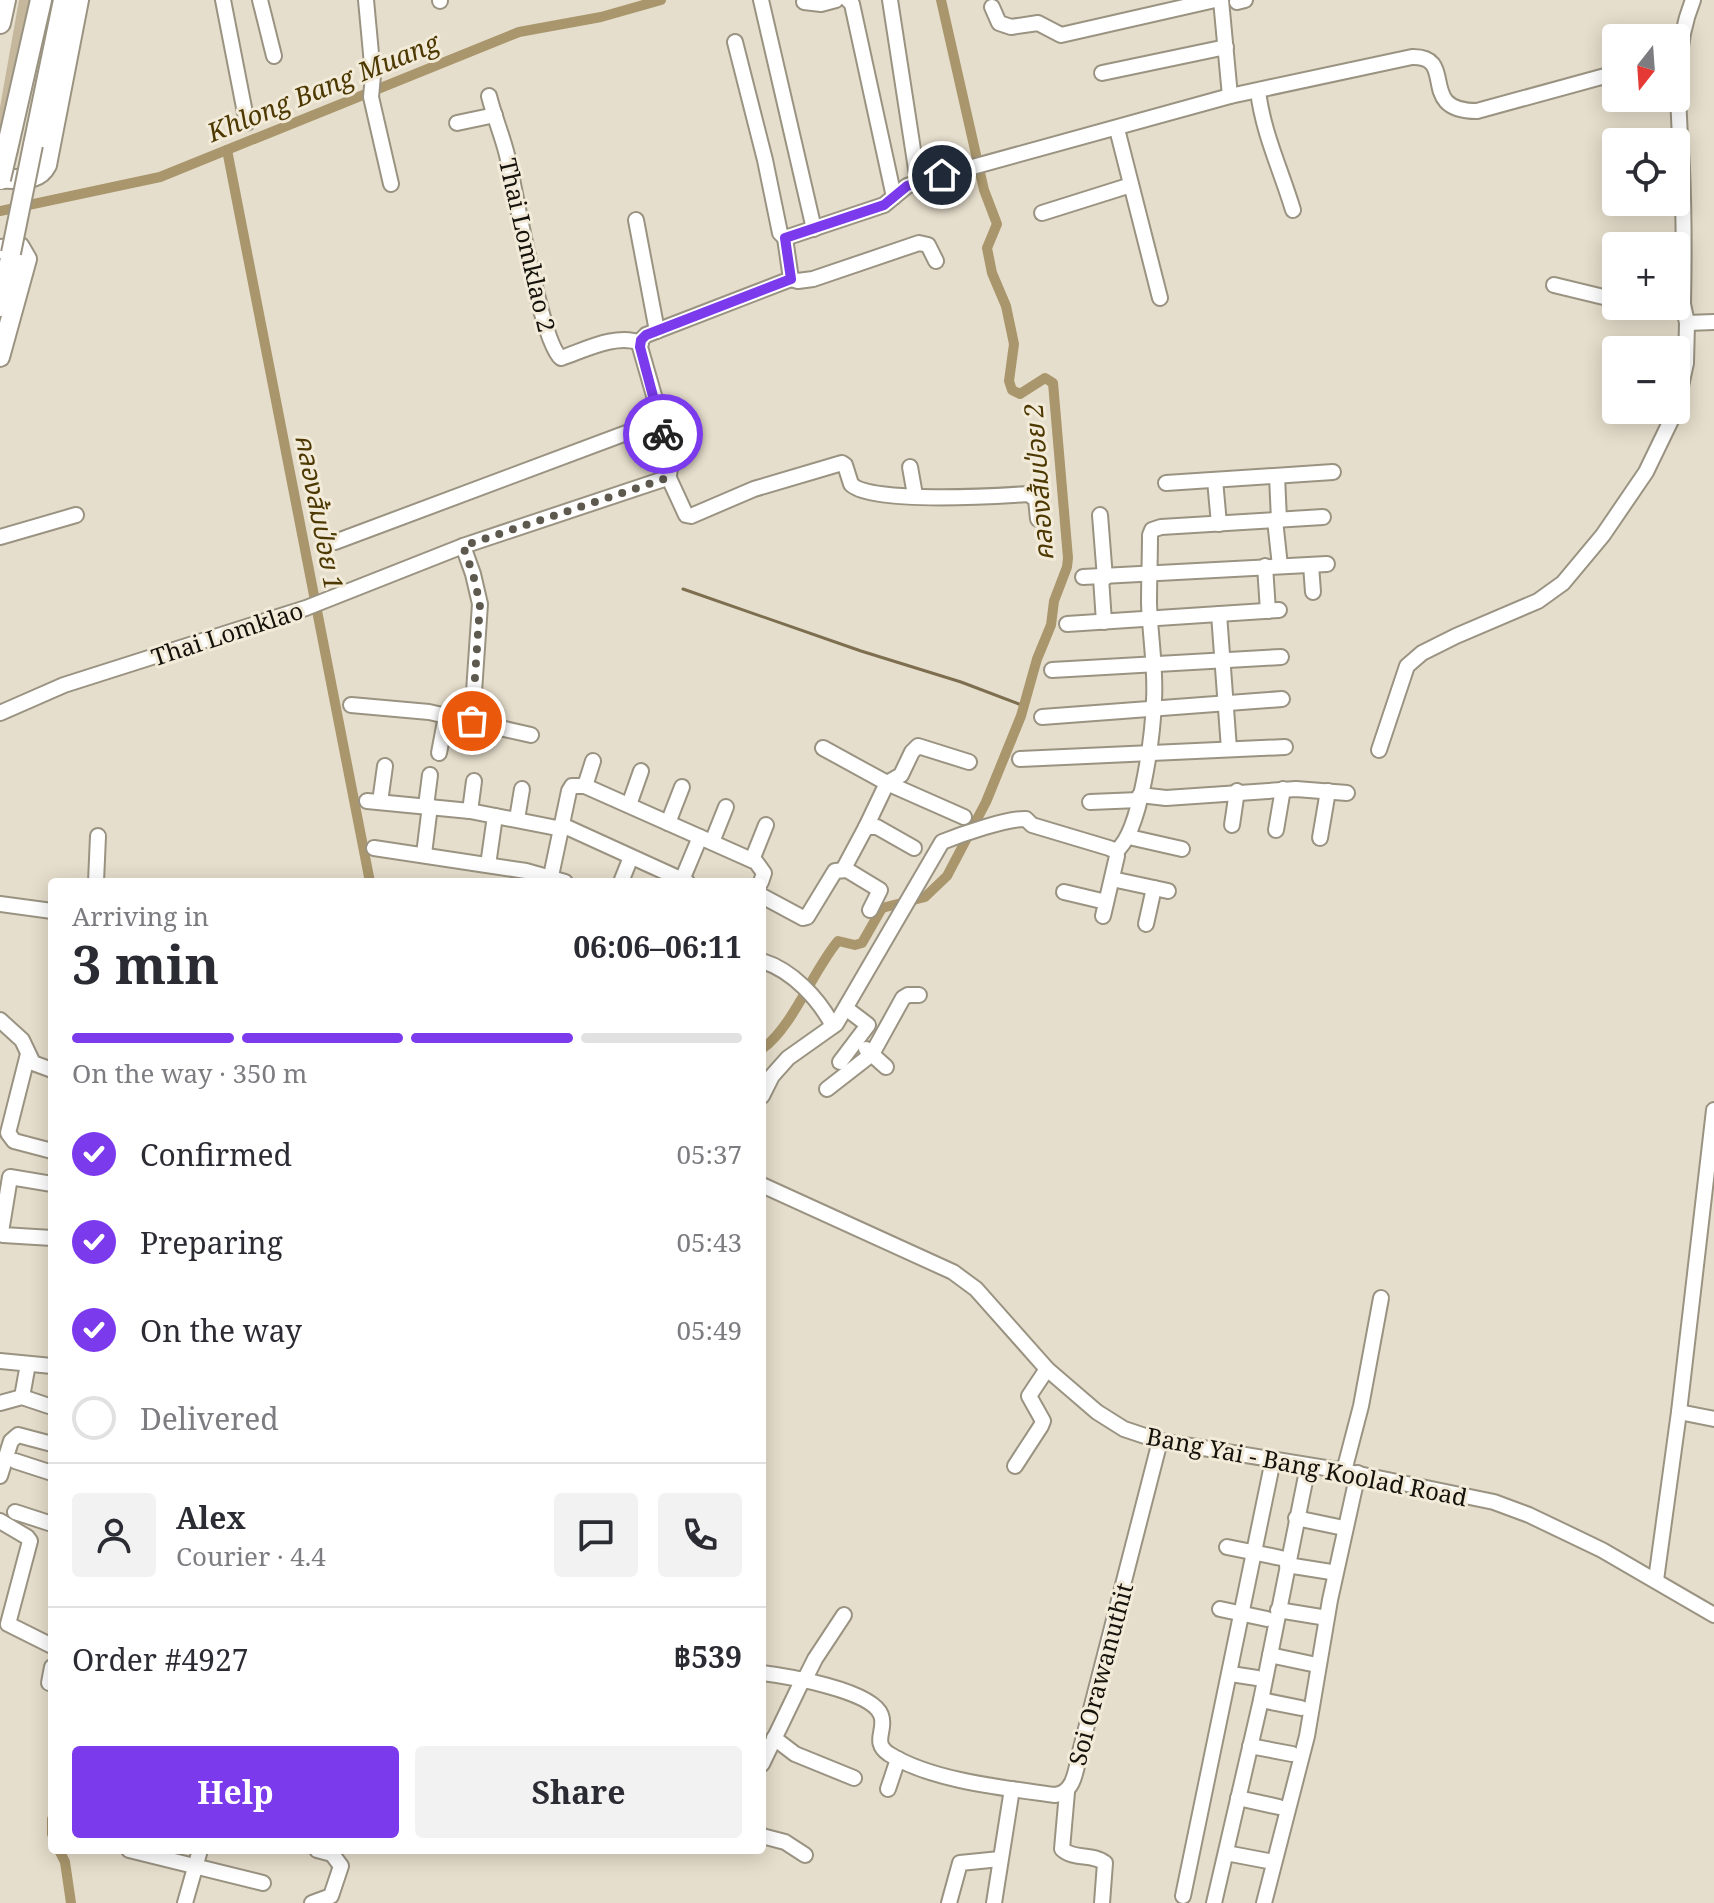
<!DOCTYPE html>
<meta charset="utf-8">
<style>
:root{--surface:#fff;--page:#f2f2f3;--text:#2b2b33;--muted:#7c7c81;--line:#e1e1e2;--accent:#7c3aed}
body{margin:0;font-family:"Noto Serif","Noto Sans Thai",serif;background:var(--page);color:var(--text);height:100vh;display:flex;flex-direction:column;font-size:30px;white-space:nowrap}
*{box-sizing:border-box;margin:0}
p{font-size:26px;color:var(--muted)}
.icon{flex:none;width:44px;height:44px;fill:none;stroke:currentColor;stroke-width:2;stroke-linecap:round;stroke-linejoin:round}
.map{position:relative;flex:1;overflow:hidden}
.side{position:absolute;left:48px;top:878px;width:718px;height:976px;display:flex;flex-direction:column;background:var(--surface);border-radius:8px;box-shadow:0 4px 20px #0003}
.side>*{flex:none}
.needle{width:52px;rotate:197deg}
.buttons{position:absolute;left:1602px;top:24px;display:grid;gap:16px}
.buttons a{display:grid;place-items:center;width:88px;height:88px;border-radius:8px;background:var(--surface);box-shadow:0 4px 20px #0003;font-size:40px}
.pin{position:absolute;display:grid;place-items:center;width:68px;height:68px;color:#fff;margin:-34px;border:4px solid #fff;border-radius:50%;box-shadow:0 2px 8px #0007}
.courier{position:absolute;display:grid;place-items:center;width:80px;height:80px;margin:-40px;border:6px solid #7c3aed;border-radius:50%;background:#fff;color:#222;box-shadow:0 2px 10px #0007}
.headline em{font-style:normal;font-weight:700}
.headline div{display:flex;flex-direction:column-reverse}
.headline{display:flex;align-items:center;justify-content:space-between;height:136px;padding:0 24px}
h1{font-size:52px;font-weight:700;line-height:60px}
.bar{display:grid;grid-template-columns:repeat(4,1fr);gap:12px 8px;align-content:center;height:96px;padding:0 24px}
.bar i{height:10px;border-radius:6px;background:var(--line)}
.bar .selected{background:var(--accent)}
.bar p{grid-column:span 4}
.line{display:flex;align-items:center;gap:20px;padding:0 24px;border-top:2px solid var(--line)}
.line div{flex:1}
.round{display:grid;place-items:center;flex:none;width:84px;height:84px;border-radius:8px;background:var(--page)}
ol{padding:0 24px;list-style:none}
li{display:flex;align-items:center;gap:24px;height:88px}
li p{margin-inline-start:auto}
li .icon{padding:8px;border-radius:50%;background:var(--accent);color:#fff;stroke-width:4}
li:last-child{color:var(--muted)}
li i{width:44px;height:44px;border:4px solid var(--line);border-radius:50%}
.primary-button{display:flex;gap:16px;margin-top:auto;padding:16px 24px}
.primary-button a{flex:1;height:92px;border-radius:8px;background:var(--accent);color:#fff;font-size:32px;font-weight:700;line-height:92px;text-align:center}
.primary-button a+a{background:var(--page);color:var(--text)}
.map>svg:first-child{display:block}
.green{fill:#c4b79c}
.lines{fill:none;stroke-linecap:round;stroke-linejoin:round}
.stream{stroke:#7d6e4f;stroke-width:3}
.canal{stroke:#a9966c;stroke-width:10}
.minor-casing{stroke:#9a9382;stroke-width:18}
.major-casing{stroke:#9a9382;stroke-width:22}
.highway-casing{stroke:#9a9382;stroke-width:24}
.minor{stroke:#fff;stroke-width:14}
.major{stroke:#fff;stroke-width:18}
.highway{stroke:#fff;stroke-width:20}
.major-bridge-casing{stroke:#9a9382;stroke-width:22;stroke-linecap:butt}
.highway-bridge-casing{stroke:#9a9382;stroke-width:24;stroke-linecap:butt}
.major-bridge{stroke:#fff;stroke-width:18}
.highway-bridge{stroke:#fff;stroke-width:20}
.done{stroke:#5e594f;stroke-width:8;stroke-dasharray:0 14.4}
.route{stroke:#7c3aed;stroke-width:10}
.labels{text-anchor:middle;dominant-baseline:central;stroke-width:6;stroke-linejoin:round;paint-order:stroke}
.street-label{font-size:24px;fill:#15120c;stroke:#f3ebd9}
.water-label{font-size:26px;font-style:italic;fill:#4c3800;stroke:#f3ebd9}
</style>
<div class="map">
<svg width="1714" height="1903" viewBox="0 0 1714 1903">
<rect width="100%" height="100%" fill="#e6decc"/>
<polygon class="green" points="19,0 30,0 0,129 0,107"/>
<g class="lines">
<polyline class="stream" points="683,589 861,651 961,682 1024,706"/>
<g class="canal">
<polyline points="227,150 370,882"/>
<polyline points="0,211 160,177 519,32 601,17 661,0"/>
<path d="M762 1049C793 1027 812 972 838 941L855 945 862 943 882 908 925 897 947 876 986 802 1021 716 1037 659 1051 625 1054 601 1067 567 1068 558 1053 383 1045 378 1020 394 1012 390 1009 381 1014 344 1006 306 992 273 987 248 997 224 984 190 941 0"/>
<polyline points="52,1819 52,1834"/>
<polyline points="59,1850 65,1862 71,1903"/>
</g>
<g class="minor-casing">
<g id="minor">
<polyline points="223,0 247,123"/>
<polyline points="260,0 274,56"/>
<polyline points="366,0 373,75 371,97 391,184"/>
<polyline points="440,0 440,1"/>
<polyline points="761,0 814,229"/>
<polyline points="848,0 852,4 894,197"/>
<polyline points="890,0 918,182"/>
<polyline points="1221,0 1230,96"/>
<polyline points="804,2 821,4 836,0"/>
<polyline points="1237,2 1245,0"/>
<polyline points="992,7 999,23 1011,27 1038,23 1061,35 1215,0"/>
<polyline points="735,42 765,160 780,233 785,238"/>
<polyline points="1102,73 1226,47"/>
<path d="M1258 91C1263 133 1281 170 1293 210"/>
<path d="M489 96C494 116 502 135 507 155 515 189 541 343 561 358 585 350 616 333 641 343"/>
<polyline points="457,123 495,115"/>
<polyline points="1117,129 1160,298"/>
<polyline points="1042,213 1131,185"/>
<polyline points="636,220 657,331"/>
<polyline points="791,279 798,281 813,279 919,243 928,245 936,261"/>
<polyline points="1554,285 1616,300"/>
<polyline points="1687,323 1714,322"/>
<path d="M1676 409 1686 363 1687 323 1683 304C1684 259 1684 214 1682 169 1679 112 1671 54 1693 0"/>
<polyline points="910,467 915,495"/>
<path d="M668 476 686 515 691 516 754 489 842 463 845 465 851 484C869 504 998 496 1028 494L1036 499 1038 519"/>
<polyline points="1277,476 1279,520"/>
<polyline points="1215,480 1219,524"/>
<polyline points="1166,483 1333,472"/>
<polyline points="1100,515 1105,578"/>
<polyline points="1275,520 1280,566"/>
<polyline points="0,537 76,515"/>
<polyline points="335,542 661,420"/>
<polyline points="463,546 473,574 480,604 472,721"/>
<polyline points="1311,565 1313,592"/>
<polyline points="1265,566 1268,611"/>
<polyline points="1083,577 1327,564"/>
<polyline points="1101,578 1104,622"/>
<polyline points="1219,614 1229,749"/>
<polyline points="1067,624 1279,610"/>
<polyline points="1052,670 1281,657"/>
<polyline points="351,705 429,712 531,735"/>
<path d="M0 713 64 685 306 608 463 546 664 479 669 475 670 468 661 420 640 347 641 340 646 335 791 279 785 238 884 205 907 186 918 182 1230 96 1412 57C1459 56 1415 111 1477 111L1616 73"/>
<polyline points="1042,717 1282,699"/>
<polyline points="823,748 887,783 964,817"/>
<polyline points="1379,750 1407,666 1422,653 1456,636 1538,601 1563,583 1603,535 1646,472 1676,410"/>
<polyline points="439,753 446,716"/>
<polyline points="1020,759 1285,747"/>
<polyline points="585,786 593,761"/>
<polyline points="1140,795 1166,798 1296,789 1347,793"/>
<polyline points="367,801 470,811 562,829"/>
<polyline points="380,802 385,766"/>
<polyline points="1090,802 1139,800"/>
<polyline points="629,805 641,771"/>
<polyline points="426,806 430,775"/>
<polyline points="470,811 474,781"/>
<polyline points="517,819 522,789"/>
<polyline points="668,823 682,787"/>
<polyline points="562,825 687,882"/>
<polyline points="1232,825 1237,791"/>
<polyline points="866,827 887,783 901,775 912,752 918,746 969,762"/>
<polyline points="1276,830 1283,789"/>
<polyline points="1129,837 1182,849"/>
<polyline points="1320,838 1328,791"/>
<polyline points="712,842 726,807"/>
<polyline points="374,848 526,871 565,882"/>
<path d="M1116 851C1141 833 1153 733 1154 700 1156 668 1150 635 1149 603 1149 580 1150 558 1150 535L1152 530 1161 527 1323 517"/>
<polyline points="424,854 430,806"/>
<polyline points="752,860 766,825"/>
<polyline points="488,865 495,816"/>
<polyline points="843,870 866,827 877,827 914,848"/>
<polyline points="551,876 569,791 572,786 585,786 756,862 764,873 761,882"/>
<polyline points="1112,879 1168,891"/>
<polyline points="682,880 700,837"/>
<polyline points="96,882 98,836"/>
<polyline points="621,882 631,857"/>
<polyline points="1064,892 1106,902"/>
<polyline points="762,896 803,918 807,917 835,871 847,870 880,890 870,910"/>
<polyline points="0,904 52,911"/>
<polyline points="1146,924 1154,888"/>
<path d="M762 961C792 970 819 999 833 1026"/>
<polyline points="0,1020 22,1040 33,1063 52,1070"/>
<polyline points="866,1049 886,1067"/>
<polyline points="28,1054 8,1133 14,1141 52,1151"/>
<polyline points="840,1062 868,1025 847,1009"/>
<polyline points="827,1089 872,1054 903,998 908,995 919,995"/>
<path d="M762 1096 772 1076 788 1058 836 1024 942 842C962 834 1008 818 1026 819L1032 825 1109 848 1116 851 1117 856 1103 916"/>
<polyline points="52,1184 10,1177 1,1232 3,1235 52,1238"/>
<polyline points="762,1185 953,1272 976,1289 1047,1369 1097,1412 1124,1429 1160,1441 1344,1471 1494,1502 1529,1515 1602,1550 1714,1615"/>
<polyline points="0,1361 52,1366"/>
<polyline points="22,1397 28,1364"/>
<polyline points="0,1403 22,1397 52,1407"/>
<polyline points="1679,1412 1714,1419"/>
<polyline points="15,1461 52,1473"/>
<polyline points="1015,1466 1041,1426 1043,1421 1029,1396 1047,1369"/>
<polyline points="1344,1471 1361,1406 1381,1298"/>
<polyline points="0,1476 11,1441 18,1435 52,1444"/>
<polyline points="15,1512 52,1524"/>
<polyline points="1296,1518 1339,1527"/>
<polyline points="0,1521 27,1537 30,1541 8,1624 52,1646"/>
<polyline points="1227,1547 1281,1558"/>
<polyline points="1287,1565 1331,1572"/>
<polyline points="1656,1580 1679,1412 1714,1110"/>
<polyline points="1220,1609 1267,1619"/>
<polyline points="1278,1610 1321,1617"/>
<polyline points="1270,1655 1312,1664"/>
<path d="M762 1673C786 1676 872 1690 881 1715 887 1730 871 1742 889 1754 932 1781 1005 1788 1055 1795 1075 1793 1076 1768 1080 1752L1160 1441"/>
<polyline points="1231,1674 1257,1678"/>
<polyline points="805,1679 815,1659 844,1615"/>
<polyline points="49,1683 52,1667"/>
<polyline points="1261,1700 1301,1708"/>
<polyline points="774,1738 795,1754 854,1778"/>
<polyline points="1250,1746 1292,1754"/>
<polyline points="762,1764 803,1679"/>
<polyline points="888,1789 898,1759"/>
<path d="M1067 1792 1062 1849C1073 1860 1093 1853 1105 1863L1102 1903"/>
<polyline points="1238,1798 1279,1807"/>
<polyline points="762,1836 785,1842 805,1855"/>
<polyline points="129,1850 263,1883"/>
<polyline points="1226,1853 1268,1861"/>
<polyline points="1183,1896 1273,1460"/>
<polyline points="185,1903 200,1850"/>
<polyline points="312,1903 331,1896 341,1866 332,1854 317,1850"/>
<polyline points="949,1903 960,1863 1000,1859"/>
<polyline points="994,1903 1012,1789"/>
<polyline points="1214,1903 1261,1700 1308,1466"/>
<polyline points="1264,1903 1307,1736 1330,1600 1358,1473"/>
</g>
</g>
<g class="major-casing">
<g id="major">
<polyline points="33,145 63,0"/>
<path d="M0 179C19 178 38 183 47 165L79 0"/>
<polyline points="0,249 20,247 27,259 0,357"/>
<polyline points="0,307 11,253"/>
</g>
</g>
<g class="highway-casing">
<g id="highway">
<polyline points="0,23 5,0"/>
<polyline points="7,149 41,0"/>
</g>
</g>
<use href="#minor" class="minor"/>
<use href="#major" class="major"/>
<use href="#highway" class="highway"/>
<g class="major-bridge-casing">
<polyline id="major-bridge" points="11,253 33,145"/>
</g>
<g class="highway-bridge-casing">
<polyline id="highway-bridge" points="0,179 7,149"/>
</g>
<use href="#major-bridge" class="major-bridge"/>
<use href="#highway-bridge" class="highway-bridge"/>
</g>
<g class="lines">
<polyline class="done" points="472,721 480,604 473,574 463,546 664,479 669,475 663,434"/>
<polyline class="route" points="663,434 640,347 641,340 646,335 791,279 785,238 884,205 907,186 942,175"/>
</g>
<g class="labels">
<g class="street-label">
<text transform="translate(528 245) rotate(77)">Thai Lomklao 2</text>
<text transform="translate(227 633) rotate(-18)">Thai Lomklao</text>
<text transform="translate(1307 1466) rotate(11)">Bang Yai - Bang Koolad Road</text>
<text transform="translate(1100 1674) rotate(-75)">Soi Orawanuthit</text>
</g>
<g class="water-label">
<text transform="translate(323 87) rotate(-22)">Khlong Bang Muang</text>
<text transform="translate(1038 482) rotate(-94)">คลองส้มป่อย 2</text>
<text transform="translate(320 512) rotate(79)">คลองส้มป่อย 1</text>
</g>
</g>
</svg>
<div class="buttons">
<a><svg class="needle" viewBox="-14 -14 28 28"><path d="M0-13l5 13h-10z" fill="#e53935"/><path d="M0 13l5-13h-10z" fill="#7c7c81"/></svg></a>
<a><svg class="icon" aria-label="locate" viewBox="0 0 24 24"><circle cx="12" cy="12" r="6"/><path d="M12 2v4M12 18v4M2 12h4M18 12h4"/></svg></a>
<a>+</a>
<a>−</a>
</div>
<div class="pin" style="left:472px;top:721px;background:#ea580c"><svg class="icon" aria-label="bag" viewBox="0 0 24 24"><path d="M5 8h14l-1 12H6zM9 8a3 3 0 0 1 6 0"/></svg></div>
<div class="pin" style="left:942px;top:175px;background:#1f2937"><svg class="icon" aria-label="home" viewBox="0 0 24 24"><path d="M3 11l9-7 9 7M6 9v11h12V9"/></svg></div>
<div class="courier" style="left:663px;top:434px"><svg class="icon" aria-label="bike" viewBox="0 0 24 24"><circle cx="6" cy="16" r="4"/><circle cx="18" cy="16" r="4"/><path d="M6 16l4-8h5l3 8M10 8l3 8H6M13 5h3"/></svg></div>
<section class="side">
<div class="headline"><div><h1>3 min</h1><p>Arriving in</p></div><em>06:06–06:11</em></div>
<div class="bar"><i class="selected"></i><i class="selected"></i><i class="selected"></i><i></i><p>On the way · 350 m</p></div>
<ol>
<li><svg class="icon" aria-label="check" viewBox="0 0 24 24"><path d="M5 12l5 5 9-10"/></svg>Confirmed<p>05:37</p></li>
<li><svg class="icon" aria-label="check" viewBox="0 0 24 24"><path d="M5 12l5 5 9-10"/></svg>Preparing<p>05:43</p></li>
<li><svg class="icon" aria-label="check" viewBox="0 0 24 24"><path d="M5 12l5 5 9-10"/></svg>On the way<p>05:49</p></li>
<li><i></i>Delivered</li>
</ol>
<div class="line" style="height:144px"><a class="round"><svg class="icon" aria-label="person" viewBox="0 0 24 24"><circle cx="12" cy="8" r="4"/><path d="M4 21q1-7 8-7t8 7"/></svg></a><div><b>Alex</b><p>Courier · 4.4</p></div><a class="round"><svg class="icon" aria-label="chat" viewBox="0 0 24 24"><path d="M4 5h16v11H9l-5 4z"/></svg></a><a class="round"><svg class="icon" aria-label="phone" viewBox="0 0 24 24"><path d="M5 4h4l2 5-3 2q2 4 5 5l2-3 5 2v4C11 20 4 13 5 4z"/></svg></a></div>
<div class="line" style="height:104px"><div>Order #4927</div><b>฿539</b></div>
<div class="primary-button"><a>Help</a><a>Share</a></div>
</section>
</div>
